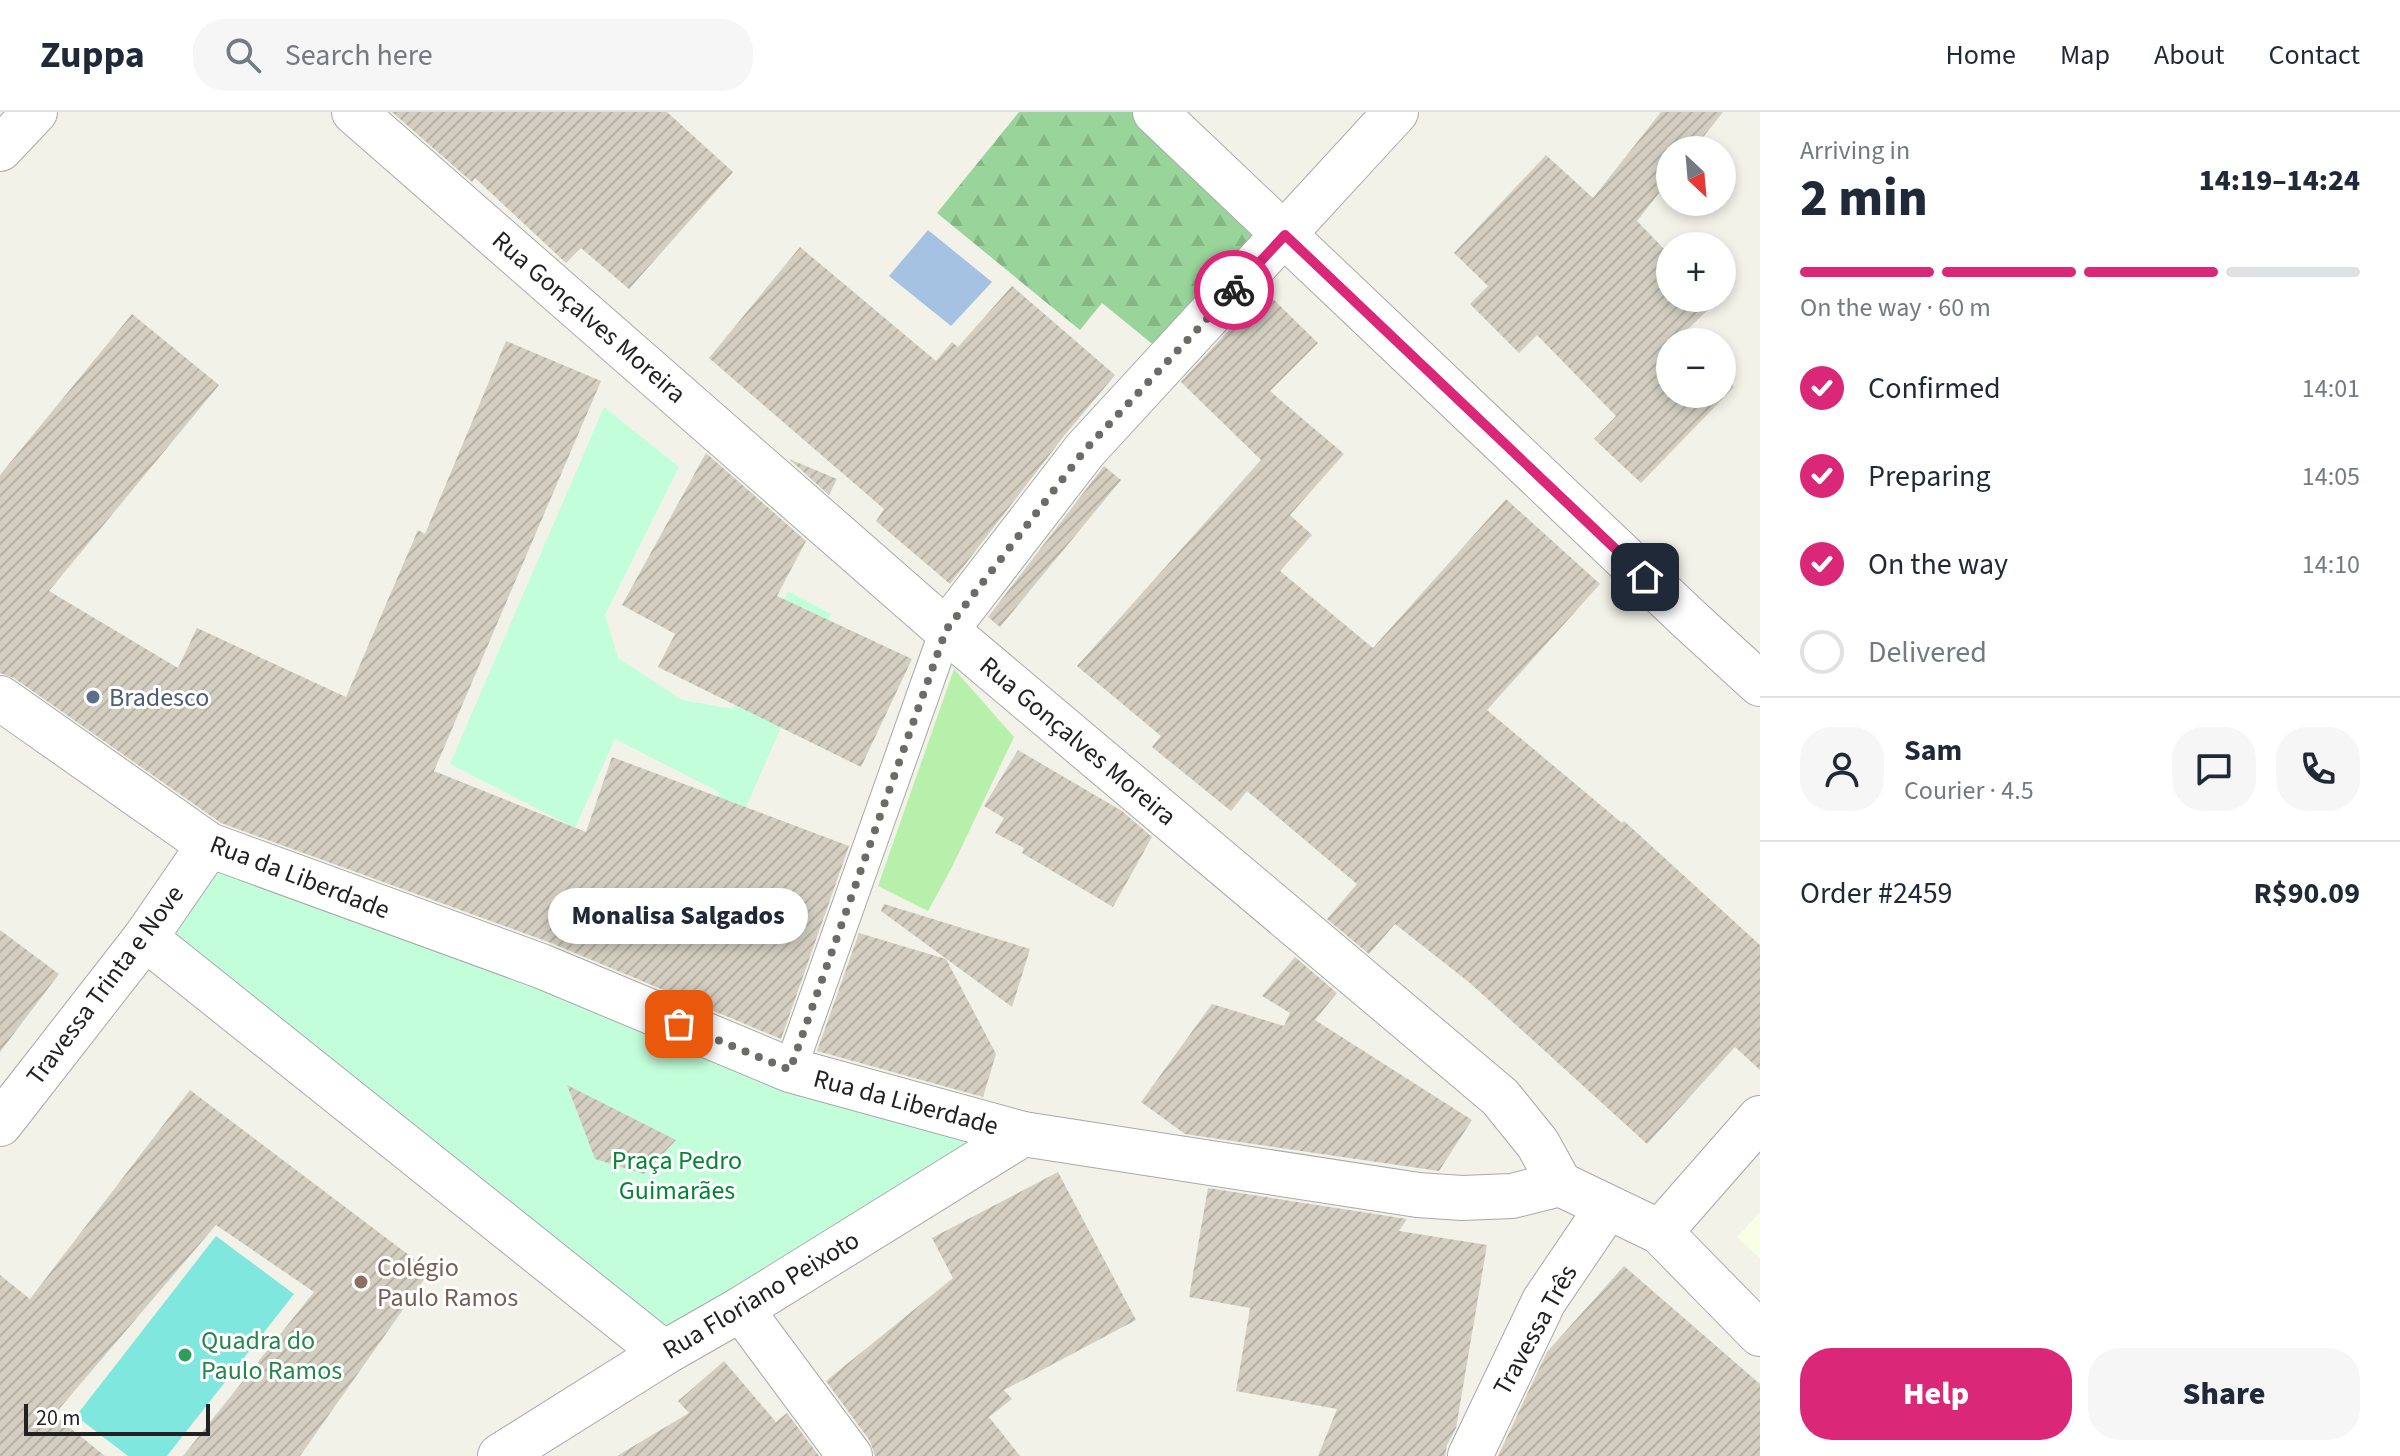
<!DOCTYPE html>
<meta charset="utf-8">
<style>
:root{--surface:#fff;--page:#f6f6f7;--text:#1f2937;--muted:#747a83;--line:#e0e1e3;--accent:#db2777}
body{margin:0;font-family:"Source Sans 3",sans-serif;background:var(--page);color:var(--text);height:100vh;display:flex;flex-direction:column;font-size:30px;white-space:nowrap}
*{box-sizing:border-box;margin:0}
p{font-size:26px;color:var(--muted)}
.icon{flex:none;width:44px;height:44px;fill:none;stroke:currentColor;stroke-width:2;stroke-linecap:round;stroke-linejoin:round}
.map{position:relative;flex:1;overflow:hidden}
.side{display:flex;flex-direction:column;background:var(--surface);width:640px}
.side>*{flex:none}
.needle{width:52px;rotate:154deg}
.tools{position:absolute;left:1656px;top:24px;display:grid;gap:16px}
.tools a{display:grid;place-items:center;width:80px;height:80px;border-radius:50%;background:var(--surface);box-shadow:0 4px 12px #0003;font-size:40px}
.scale{position:absolute;left:24px;bottom:20px;width:186px;box-sizing:border-box;padding-left:8px;border:4px solid #222;border-top:0;font-size:22px;line-height:28px;white-space:nowrap;color:#222;-webkit-text-stroke:6px #fff;paint-order:stroke}
.pin{position:absolute;display:grid;place-items:center;width:68px;height:68px;color:#fff;margin:-34px;border-radius:16px;box-shadow:0 4px 12px #0006}
.courier{position:absolute;display:grid;place-items:center;width:80px;height:80px;margin:-40px;border:6px solid #db2777;border-radius:50%;background:#fff;color:#222;box-shadow:0 2px 10px #0007}
.bubble{position:absolute;height:56px;border-radius:28px;background:var(--surface);box-shadow:0 4px 12px #0003;font-size:26px;font-weight:800;line-height:56px;text-align:center}
.overview em{font-style:normal;font-weight:800}
.overview div{display:flex;flex-direction:column-reverse}
.overview{display:flex;align-items:center;justify-content:space-between;height:136px;padding:0 40px}
h1{font-size:52px;font-weight:800;line-height:60px}
.bar{display:grid;grid-template-columns:repeat(4,1fr);gap:12px 8px;align-content:center;height:96px;padding:0 40px}
.bar i{height:10px;border-radius:6px;background:var(--line)}
.bar .current{background:var(--accent)}
.bar p{grid-column:span 4}
.line{display:flex;align-items:center;gap:20px;padding:0 40px;border-top:2px solid var(--line)}
.line div{flex:1}
.round{display:grid;place-items:center;flex:none;width:84px;height:84px;border-radius:32px;background:var(--page)}
ol{padding:0 40px;list-style:none}
li{display:flex;align-items:center;gap:24px;height:88px}
li p{margin-inline-start:auto}
li .icon{padding:8px;border-radius:50%;background:var(--accent);color:#fff;stroke-width:4}
li:last-child{color:var(--muted)}
li i{width:44px;height:44px;border:4px solid var(--line);border-radius:50%}
.action{display:flex;gap:16px;margin-top:auto;padding:16px 40px}
.action a{flex:1;height:92px;border-radius:32px;background:var(--accent);color:#fff;font-size:32px;font-weight:800;line-height:92px;text-align:center}
.action a+a{background:var(--page);color:var(--text)}
header{display:flex;align-items:center;gap:48px;box-sizing:border-box;height:112px;padding:0 40px;background:var(--surface);border-bottom:2px solid var(--line)}
header strong{font-size:38px}
nav{display:flex;gap:44px;margin-inline-start:auto;font-size:28px}
.search{width:560px;height:72px;background:var(--page);display:flex;align-items:center;gap:20px;box-sizing:border-box;padding:0 28px;border-radius:32px;color:var(--muted);font-size:30px}
main{display:flex;flex:1;min-height:0}
.map>svg:first-child{display:block}
.education{fill:#f7ffe4}
.grass{fill:#b7f0ab}
.forest{fill:url(#forest-firs)}
.park{fill:#c3feda}
.pitch{fill:#80e7df}
.water{fill:#a5c2e3}
.building{fill:url(#building-hatch)}
.lines{fill:none;stroke-linecap:round;stroke-linejoin:round}
.lane-casing{stroke:#a9a9a9;stroke-width:34}
.street-casing{stroke:#a9a9a9;stroke-width:46}
.lane{stroke:#fff;stroke-width:32}
.street{stroke:#fff;stroke-width:44}
.done{stroke:#6b6b67;stroke-width:8;stroke-dasharray:0 14.4}
.route{stroke:#db2777;stroke-width:10}
.service-dot{fill:#5c6f8a;stroke:#fff;stroke-width:3}
.education-dot{fill:#8d6e63;stroke:#fff;stroke-width:3}
.leisure-dot{fill:#2e9e5b;stroke:#fff;stroke-width:3}
.labels{text-anchor:middle;dominant-baseline:central;stroke-width:6;stroke-linejoin:round;paint-order:stroke}
.street-label{font-size:26px;fill:#222;stroke:#fff}
.service-label{font-size:26px;fill:#4e5e75;stroke:#fff;text-anchor:start}
.park-label{font-size:26px;fill:#038736;stroke:#fff}
.education-label{font-size:26px;fill:#785e54;stroke:#fff;text-anchor:start}
.leisure-label{font-size:26px;fill:#27864d;stroke:#fff;text-anchor:start}
</style>
<header>
<strong>Zuppa</strong>
<div class="search"><svg class="icon" aria-label="search" viewBox="0 0 24 24"><circle cx="10" cy="10" r="6"/><path d="M15 15l6 6"/></svg>Search here</div>
<nav><a>Home</a><a>Map</a><a>About</a><a>Contact</a></nav>
</header>
<main>
<div class="map">
<svg width="1760" height="1344" viewBox="0 0 1760 1344">
<defs>
<pattern id="forest-firs" width="22" height="20" patternUnits="userSpaceOnUse" patternTransform="scale(2)"><rect width="22" height="20" fill="#99d59a"/><path d="M5 1l3.5 6h-7zM16 11l3.5 6h-7z" fill="#84b784"/></pattern>
<pattern id="building-hatch" width="6" height="6" patternUnits="userSpaceOnUse" patternTransform="scale(2)"><rect width="6" height="6" fill="#d3cec0"/><path d="M-1 1l2-2M0 6l6-6M5 7l2-2" fill="none" stroke="#b5b1a5"/></pattern>
</defs>
<rect width="100%" height="100%" fill="#f2f2e8"/>
<polygon class="education" points="1760,1100 1760,1147 1737,1125"/>
<polygon class="grass" points="954,557 1014,625 952,755 928,799 878,774"/>
<polygon class="forest" points="1019,0 1137,0 1270,124 1161,239 1102,191 1080,218 937,101"/>
<g class="park">
<polygon points="604,295 679,355 605,503 618,546 682,588 733,597 788,479 831,502 699,802 673,795 719,680 615,627 575,716 450,652"/>
<polygon points="214,746 985,1033 668,1223 158,822"/>
</g>
<polygon class="pitch" points="216,1124 294,1182 167,1344 128,1344 76,1304"/>
<polygon class="water" points="928,118 992,170 951,214 889,164"/>
<g class="building">
<polygon points="392,0 667,0 733,60 629,177 581,136 566,151 475,66 472,70"/>
<polygon points="1661,0 1723,0 1693,38 1670,38 1670,67 1637,109 1670,143 1670,186 1720,186 1681,224 1687,230 1670,230 1670,282 1722,282 1722,263 1734,275 1641,371 1594,327 1616,304 1537,223 1519,241 1470,192 1488,174 1454,141 1546,43 1593,86"/>
<polygon points="800,135 936,249 952,230 958,235 1012,174 1115,263 1064,324 950,472 876,409 884,397 709,246"/>
<polygon points="1265,179 1318,231 1270,279 1344,342 1290,403 1312,423 1280,459 1373,536 1506,387 1600,472 1487,598 1622,711 1624,709 1760,833 1760,958 1735,935 1647,1032 1470,871 1395,812 1369,842 1327,807 1357,772 1247,679 1231,699 1152,635 1161,624 1077,554 1261,348 1181,270"/>
<polygon points="132,202 219,273 49,479 178,556 197,516 346,585 418,418 425,422 506,229 601,269 434,659 586,720 612,645 849,734 781,927 551,831 221,711 14,566 0,561 0,363"/>
<polygon points="706,341 806,429 777,484 912,547 861,655 658,555 675,522 622,493"/>
<polygon points="789,347 837,367 829,383"/>
<polygon points="1104,354 1121,368 1000,515 988,505"/>
<polygon points="1018,638 1122,699 1152,725 1113,795 1022,741 1024,736 995,721 1004,706 984,694"/>
<polygon points="884,792 1030,837 1012,895 881,799"/>
<polygon points="0,818 59,862 0,940"/>
<polygon points="859,821 946,847 996,942 983,985 817,939"/>
<polygon points="1295,845 1337,881 1315,908 1472,1008 1439,1059 1185,1022 1141,990 1212,892 1284,914 1290,901 1262,884"/>
<polygon points="567,973 676,1028 644,1062 595,1047"/>
<polygon points="190,978 430,1159 300,1344 183,1344 314,1180 216,1113 54,1303 105,1344 0,1344 0,1163 30,1187"/>
<polygon points="1058,1060 1136,1208 1004,1278 1012,1287 989,1305 1020,1344 875,1344 870,1329 826,1269 953,1166 932,1126"/>
<polygon points="1208,1076 1407,1107 1399,1119 1487,1133 1456,1316 1447,1333 1445,1344 1318,1344 1337,1297 1236,1279 1250,1196 1189,1185"/>
<polygon points="1624,1154 1760,1272 1760,1344 1498,1344 1547,1240"/>
<polygon points="724,1249 776,1310 787,1301 819,1344 617,1344 689,1301 678,1289"/>
</g>
<g class="lines">
<g class="lane-casing">
<polyline id="lane" points="790,958 946,518"/>
</g>
<g class="street-casing">
<g id="street">
<polyline points="354,0 946,518 1500,985 1538,1032 1560,1072 1660,1120 1760,1222"/>
<polyline points="1155,0 1690,508 1760,572"/>
<polyline points="0,37 35,0"/>
<polyline points="946,518 1085,338 1396,0"/>
<polyline points="0,586 209,733 541,854 790,958 1023,1022 1418,1083 1462,1086 1512,1084 1560,1072"/>
<polyline points="145,826 664,1241"/>
<polyline points="0,1012 145,826 209,733"/>
<polyline points="1660,1120 1760,1006"/>
<polyline points="741,1197 850,1344"/>
<polyline points="500,1344 664,1241 741,1197 1023,1022"/>
<polyline points="1470,1344 1544,1189 1607,1096"/>
</g>
</g>
<use href="#lane" class="lane"/>
<use href="#street" class="street"/>
</g>
<g class="lines">
<polyline class="done" points="679,912 790,958 946,518 1085,338 1234,178"/>
<polyline class="route" points="1234,178 1285,123 1645,465"/>
</g>
<circle class="service-dot" cx="93" cy="585" r="8"/>
<circle class="education-dot" cx="361" cy="1170" r="8"/>
<circle class="leisure-dot" cx="185" cy="1243" r="8"/>
<g class="labels">
<g class="street-label">
<text transform="translate(589 205) rotate(41)">Rua Gonçalves Moreira</text>
<text transform="translate(1078 629) rotate(40)">Rua Gonçalves Moreira</text>
<text transform="translate(300 765) rotate(21)">Rua da Liberdade</text>
<text transform="translate(105 873) rotate(-53)">Travessa Trinta e Nove</text>
<text transform="translate(906 990) rotate(15)">Rua da Liberdade</text>
<text transform="translate(761 1183) rotate(-31)">Rua Floriano Peixoto</text>
<text transform="translate(1535 1218) rotate(-61)">Travessa Três</text>
</g>
<g class="service-label">
<text x="109" y="585">Bradesco</text>
</g>
<g class="park-label">
<text x="677" y="1048">Praça Pedro<tspan x="677" dy="30">Guimarães</tspan></text>
</g>
<g class="education-label">
<text x="377" y="1155">Colégio<tspan x="377" dy="30">Paulo Ramos</tspan></text>
</g>
<g class="leisure-label">
<text x="201" y="1228">Quadra do<tspan x="201" dy="30">Paulo Ramos</tspan></text>
</g>
</g>
</svg>
<div class="tools">
<a><svg class="needle" viewBox="-14 -14 28 28"><path d="M0-13l5 13h-10z" fill="#e53935"/><path d="M0 13l5-13h-10z" fill="#747a83"/></svg></a>
<a>+</a>
<a>−</a>
</div>
<div class="scale">20 m</div>
<div class="pin" style="left:679px;top:912px;background:#ea580c"><svg class="icon" aria-label="bag" viewBox="0 0 24 24"><path d="M5 8h14l-1 12H6zM9 8a3 3 0 0 1 6 0"/></svg></div>
<div class="pin" style="left:1645px;top:465px;background:#1f2937"><svg class="icon" aria-label="home" viewBox="0 0 24 24"><path d="M3 11l9-7 9 7M6 9v11h12V9"/></svg></div>
<div class="courier" style="left:1234px;top:178px"><svg class="icon" aria-label="bike" viewBox="0 0 24 24"><circle cx="6" cy="16" r="4"/><circle cx="18" cy="16" r="4"/><path d="M6 16l4-8h5l3 8M10 8l3 8H6M13 5h3"/></svg></div>
<div class="bubble" style="left:548px;top:776px;width:260px">Monalisa Salgados</div>
</div>
<section class="side">
<div class="overview"><div><h1>2 min</h1><p>Arriving in</p></div><em>14:19–14:24</em></div>
<div class="bar"><i class="current"></i><i class="current"></i><i class="current"></i><i></i><p>On the way · 60 m</p></div>
<ol>
<li><svg class="icon" aria-label="check" viewBox="0 0 24 24"><path d="M5 12l5 5 9-10"/></svg>Confirmed<p>14:01</p></li>
<li><svg class="icon" aria-label="check" viewBox="0 0 24 24"><path d="M5 12l5 5 9-10"/></svg>Preparing<p>14:05</p></li>
<li><svg class="icon" aria-label="check" viewBox="0 0 24 24"><path d="M5 12l5 5 9-10"/></svg>On the way<p>14:10</p></li>
<li><i></i>Delivered</li>
</ol>
<div class="line" style="height:144px"><a class="round"><svg class="icon" aria-label="person" viewBox="0 0 24 24"><circle cx="12" cy="8" r="4"/><path d="M4 21q1-7 8-7t8 7"/></svg></a><div><b>Sam</b><p>Courier · 4.5</p></div><a class="round"><svg class="icon" aria-label="chat" viewBox="0 0 24 24"><path d="M4 5h16v11H9l-5 4z"/></svg></a><a class="round"><svg class="icon" aria-label="phone" viewBox="0 0 24 24"><path d="M5 4h4l2 5-3 2q2 4 5 5l2-3 5 2v4C11 20 4 13 5 4z"/></svg></a></div>
<div class="line" style="height:104px"><div>Order #2459</div><b>R$90.09</b></div>
<div class="action"><a>Help</a><a>Share</a></div>
</section>
</main>
